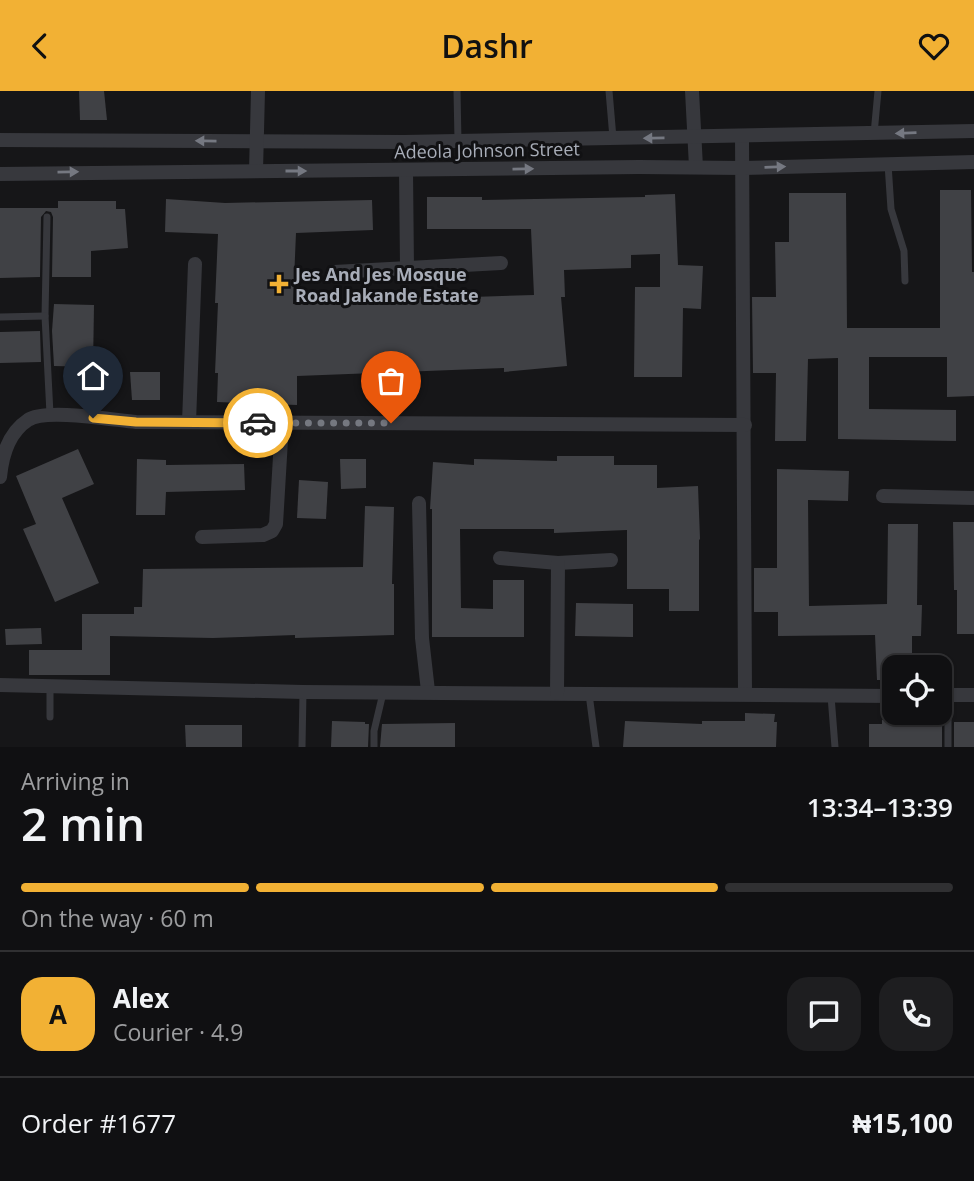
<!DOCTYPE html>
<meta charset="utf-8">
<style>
:root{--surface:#101012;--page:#1e1e20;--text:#f1f3f6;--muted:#9c9d9f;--line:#303032;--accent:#f2b134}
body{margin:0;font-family:"Open Sans",sans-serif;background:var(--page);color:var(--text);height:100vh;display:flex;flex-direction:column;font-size:26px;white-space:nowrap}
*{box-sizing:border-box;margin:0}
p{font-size:23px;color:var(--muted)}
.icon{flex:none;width:38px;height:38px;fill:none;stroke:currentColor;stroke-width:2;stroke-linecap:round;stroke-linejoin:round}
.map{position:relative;height:656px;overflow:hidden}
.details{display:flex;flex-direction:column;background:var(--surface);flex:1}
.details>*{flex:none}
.tools{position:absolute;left:882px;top:564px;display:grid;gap:14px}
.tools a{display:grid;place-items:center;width:70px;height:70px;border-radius:14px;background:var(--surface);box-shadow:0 2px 5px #0004,0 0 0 2px var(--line);font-size:35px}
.pin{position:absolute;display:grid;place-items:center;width:60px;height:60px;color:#fff;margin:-72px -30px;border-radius:50% 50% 50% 0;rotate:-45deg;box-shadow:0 0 7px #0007}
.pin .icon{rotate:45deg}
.courier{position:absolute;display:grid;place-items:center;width:70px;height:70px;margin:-35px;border:5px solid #f2b134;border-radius:50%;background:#fff;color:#222;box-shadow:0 2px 9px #0007}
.headline em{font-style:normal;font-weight:600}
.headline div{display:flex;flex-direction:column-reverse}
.headline{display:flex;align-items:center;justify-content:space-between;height:119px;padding:0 21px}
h1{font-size:46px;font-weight:600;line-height:52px}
.bar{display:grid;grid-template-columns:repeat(4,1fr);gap:10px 7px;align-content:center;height:84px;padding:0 21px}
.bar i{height:9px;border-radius:5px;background:var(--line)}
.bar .active{background:var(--accent)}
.bar p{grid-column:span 4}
.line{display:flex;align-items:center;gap:18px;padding:0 21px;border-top:2px solid var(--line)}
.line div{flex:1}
.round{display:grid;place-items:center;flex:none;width:74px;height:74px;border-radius:21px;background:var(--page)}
header{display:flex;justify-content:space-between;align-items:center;height:91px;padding:0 21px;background:var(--accent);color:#111;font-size:32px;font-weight:600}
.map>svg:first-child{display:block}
.building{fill:#404145}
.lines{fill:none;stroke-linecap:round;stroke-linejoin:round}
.lane{stroke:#37383d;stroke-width:7}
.street{stroke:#37383d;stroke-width:14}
.oneway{fill:#757881}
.done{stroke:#757880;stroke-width:7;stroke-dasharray:0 12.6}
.route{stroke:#f2b134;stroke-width:9}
.poi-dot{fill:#f2b134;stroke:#111113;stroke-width:2.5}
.labels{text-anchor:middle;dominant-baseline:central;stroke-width:6;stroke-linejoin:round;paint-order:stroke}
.street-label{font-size:18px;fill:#a8adb8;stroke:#111113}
.poi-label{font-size:18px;font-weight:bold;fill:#a8adb8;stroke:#111113;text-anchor:start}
</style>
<header><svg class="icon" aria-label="back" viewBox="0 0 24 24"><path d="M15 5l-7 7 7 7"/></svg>Dashr<svg class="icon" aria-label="heart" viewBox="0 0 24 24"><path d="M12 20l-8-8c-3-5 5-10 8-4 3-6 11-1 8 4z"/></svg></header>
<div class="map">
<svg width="974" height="656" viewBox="0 0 974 656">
<rect width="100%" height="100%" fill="#161618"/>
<g class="building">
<polygon points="79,0 104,0 107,29 80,29"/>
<polygon points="940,99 971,99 972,181 974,181 974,305 947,306 947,266 869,266 869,318 956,319 956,350 838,348 838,267 808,268 806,350 775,350 776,282 753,282 752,206 776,206 775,151 789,151 789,102 846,102 847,237 940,237"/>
<polygon points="675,103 678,174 703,175 701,218 683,217 682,286 634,286 635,196 660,196 660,163 631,164 631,177 564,179 565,206 561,206 567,275 504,281 504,277 297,285 297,314 217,311 218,282 215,282 218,212 215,212 218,143 165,141 166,108 225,112 372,109 373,139 296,142 293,213 441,205 441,207 534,204 531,138 427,138 427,106 482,106 482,109 645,106 645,104"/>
<polygon points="58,110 116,110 116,118 125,118 128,157 91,160 91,186 52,186 53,126 51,121 46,120 41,126 40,186 0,187 0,117 58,117"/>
<polygon points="54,213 94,214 93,276 54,275 52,240"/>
<polygon points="40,240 41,271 0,272 0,241"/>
<polygon points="130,281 160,281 160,309 132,309"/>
<polygon points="78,358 94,393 62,407 99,492 55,511 23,438 36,433 16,385"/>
<polygon points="557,365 614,365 614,374 657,374 657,397 698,395 700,448 699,449 699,520 669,520 669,498 627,498 627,439 554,442 554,438 460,438 461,517 493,518 493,489 524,489 524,546 432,546 432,418 430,418 433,371 474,374 474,368 557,370"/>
<polygon points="137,368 166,369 166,374 244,373 245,399 166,401 165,424 136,424"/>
<polygon points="340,368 366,368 366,397 341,398"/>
<polygon points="777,378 849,380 848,410 808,409 809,515 887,513 888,433 918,433 917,514 922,514 921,545 912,545 912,576 894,576 894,589 877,589 875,544 778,545 778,521 754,521 754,477 777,477"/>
<polygon points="299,389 328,391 326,428 297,427"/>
<polygon points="365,415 394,416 392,493 394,493 394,544 295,547 295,544 213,547 110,545 110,584 29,584 29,559 82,559 82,523 134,523 134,516 142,516 143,478 363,476"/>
<polygon points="953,431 974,431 974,543 957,543 957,499 954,499"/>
<polygon points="576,512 633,513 633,546 575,545"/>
<polygon points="41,537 42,553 6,554 5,538"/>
<polygon points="745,622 775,623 774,631 777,631 776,656 623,656 625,630 702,633 702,630 745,630"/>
<polygon points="882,629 942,629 942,656 869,656 869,633 882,633"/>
<polygon points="332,630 365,631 365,633 369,633 368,656 331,656"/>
<rect x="954" y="631" width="20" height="25"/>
<polygon points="455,632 455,656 380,656 382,633"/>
<polygon points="185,634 242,634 242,656 186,656"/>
</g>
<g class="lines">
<g class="lane">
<polyline points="457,0 458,50"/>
<polyline points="609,0 613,47"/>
<polyline points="874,43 878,0"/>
<polyline points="888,73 891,118 904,160 905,190"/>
<polyline points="47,126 45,225 50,323"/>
<polyline points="0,226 45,225"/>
<polyline points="50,595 50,626"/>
<polyline points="589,603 596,656"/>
<polyline points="948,604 948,656"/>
<polyline points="831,605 835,656"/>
<polyline points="302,656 303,601"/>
<polyline points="374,656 374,640 383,602"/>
</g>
<g class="street">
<polyline points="692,0 696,76"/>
<polyline points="742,46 745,603"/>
<polyline points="0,49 404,51 974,40"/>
<polyline points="256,80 258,0"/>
<polyline points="406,80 407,177"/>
<polyline points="0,83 639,76 743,77 974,71"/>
<polyline points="334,181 501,172"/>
<polyline points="189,331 195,173"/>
<path d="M0 386C2 365 8 342 28 329 45 317 113 329 136 331L745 334"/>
<polyline points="883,405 974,407"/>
<polyline points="419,412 422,547 428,600"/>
<polyline points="202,446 263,444 272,440 276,433 282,332"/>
<polyline points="500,467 558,472 611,469"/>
<polyline points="0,594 303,601 894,605"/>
<polyline points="557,602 558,472"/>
<polyline points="940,604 974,604"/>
</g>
</g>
<defs><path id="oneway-solid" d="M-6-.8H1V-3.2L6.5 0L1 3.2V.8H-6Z" transform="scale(1.75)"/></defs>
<g class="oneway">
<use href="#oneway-solid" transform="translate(906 42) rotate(178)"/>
<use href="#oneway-solid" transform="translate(654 47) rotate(179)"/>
<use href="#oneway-solid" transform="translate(206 50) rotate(-179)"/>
<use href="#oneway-solid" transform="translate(775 76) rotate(-2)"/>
<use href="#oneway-solid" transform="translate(523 78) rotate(-1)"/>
<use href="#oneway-solid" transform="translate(296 80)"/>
<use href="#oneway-solid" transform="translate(68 81) rotate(-1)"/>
</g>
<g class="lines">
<polyline class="done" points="258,332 391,332"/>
<polyline class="route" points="93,327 136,331 258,332"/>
</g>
<path class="poi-dot" d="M275.5 182.5h7v7h7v7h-7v7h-7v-7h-7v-7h7z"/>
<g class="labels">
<g class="street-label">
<text transform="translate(487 59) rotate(-1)">Adeola Johnson Street</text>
</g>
<g class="poi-label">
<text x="295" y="183">Jes And Jes Mosque<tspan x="295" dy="21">Road Jakande Estate</tspan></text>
</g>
</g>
</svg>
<div class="tools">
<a><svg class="icon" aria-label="locate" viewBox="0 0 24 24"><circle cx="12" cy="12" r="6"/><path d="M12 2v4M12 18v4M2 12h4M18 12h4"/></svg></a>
</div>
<div class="pin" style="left:391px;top:332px;background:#ea580c"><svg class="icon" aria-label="bag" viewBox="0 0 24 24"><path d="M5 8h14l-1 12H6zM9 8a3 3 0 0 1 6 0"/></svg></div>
<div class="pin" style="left:93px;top:327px;background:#1f2937"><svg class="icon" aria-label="home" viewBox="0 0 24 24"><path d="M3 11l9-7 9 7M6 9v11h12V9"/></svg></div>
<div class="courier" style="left:258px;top:332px"><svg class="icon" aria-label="car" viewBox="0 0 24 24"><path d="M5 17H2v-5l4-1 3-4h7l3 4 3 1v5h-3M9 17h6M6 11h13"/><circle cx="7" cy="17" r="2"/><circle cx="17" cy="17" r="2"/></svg></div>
</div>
<section class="details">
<div class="headline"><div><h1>2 min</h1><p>Arriving in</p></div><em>13:34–13:39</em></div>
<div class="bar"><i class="active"></i><i class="active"></i><i class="active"></i><i></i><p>On the way · 60 m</p></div>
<div class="line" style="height:126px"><b class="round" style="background:var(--accent);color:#111">A</b><div><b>Alex</b><p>Courier · 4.9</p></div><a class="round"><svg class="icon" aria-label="chat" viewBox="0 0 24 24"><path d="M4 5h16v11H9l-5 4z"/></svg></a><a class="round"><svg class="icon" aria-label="phone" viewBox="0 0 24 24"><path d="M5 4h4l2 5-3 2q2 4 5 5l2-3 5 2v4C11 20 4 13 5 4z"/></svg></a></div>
<div class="line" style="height:91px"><div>Order #1677</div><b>₦15,100</b></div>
</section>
